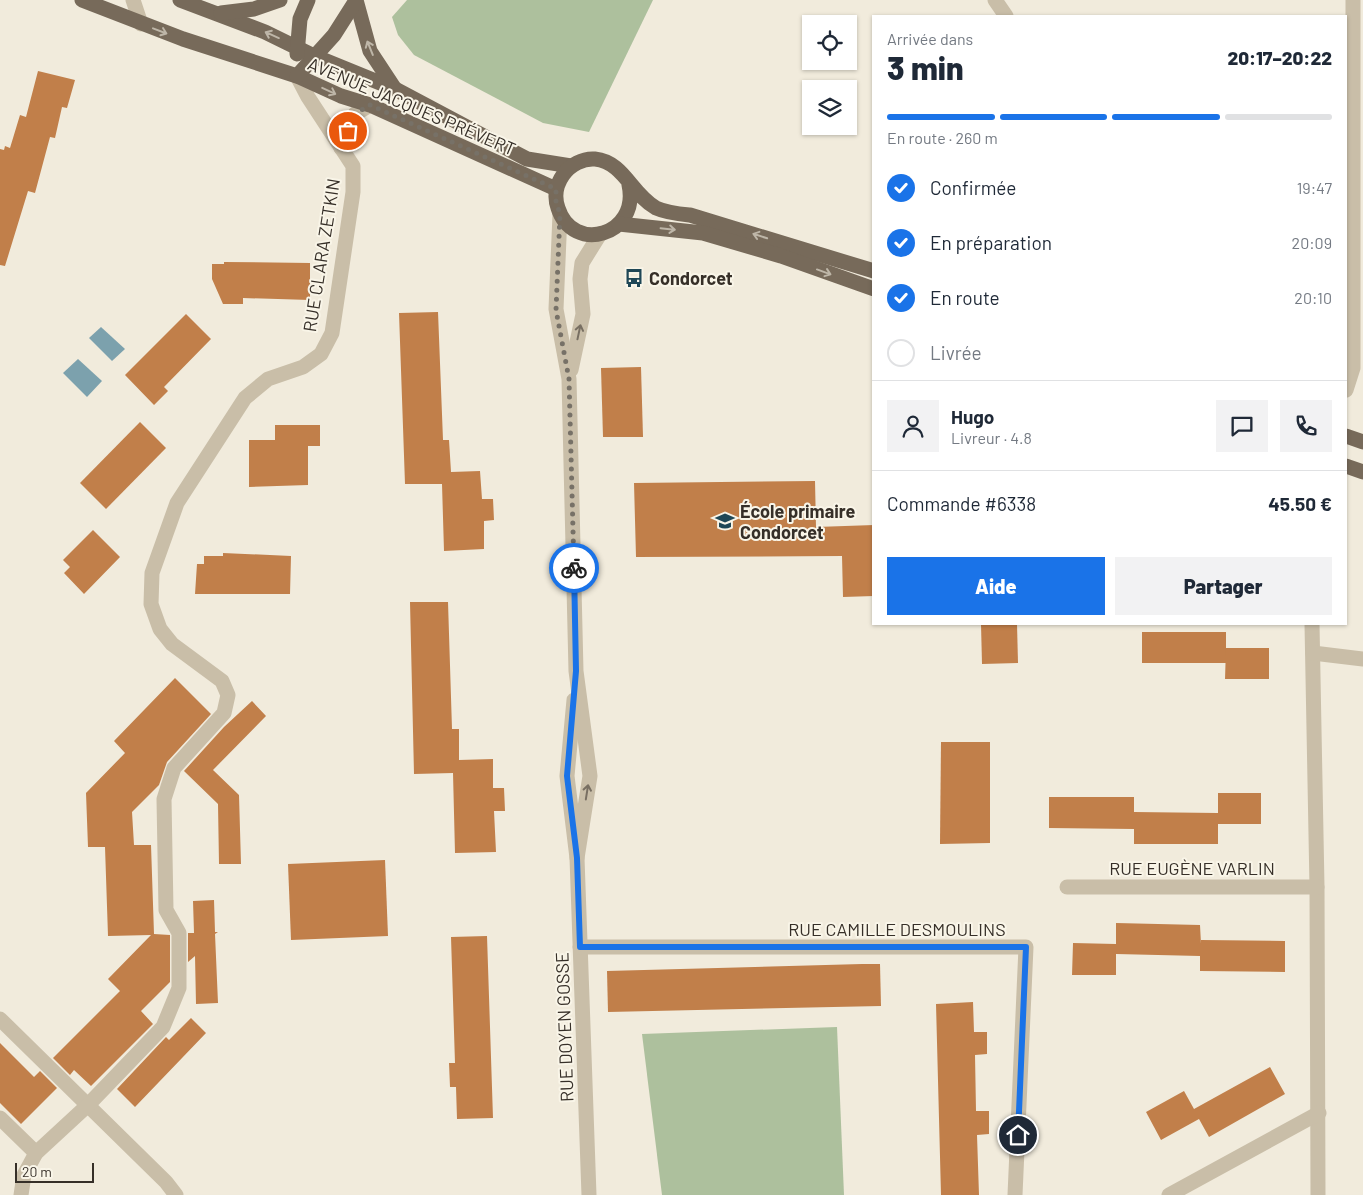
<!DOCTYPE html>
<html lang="fr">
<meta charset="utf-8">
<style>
:root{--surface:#fff;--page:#f2f2f3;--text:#1f2937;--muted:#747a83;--line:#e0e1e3;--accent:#1a73e8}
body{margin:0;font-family:Barlow,sans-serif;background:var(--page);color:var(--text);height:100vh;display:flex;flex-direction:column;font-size:19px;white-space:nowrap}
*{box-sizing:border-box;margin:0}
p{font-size:16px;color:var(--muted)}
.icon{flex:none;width:28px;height:28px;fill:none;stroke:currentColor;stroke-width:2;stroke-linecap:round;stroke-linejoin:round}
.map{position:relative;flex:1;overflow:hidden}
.drawer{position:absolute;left:872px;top:15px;width:475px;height:610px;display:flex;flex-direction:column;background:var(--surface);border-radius:0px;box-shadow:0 1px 4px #0004}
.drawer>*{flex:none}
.buttons{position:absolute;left:802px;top:15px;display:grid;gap:10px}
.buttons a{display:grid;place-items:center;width:55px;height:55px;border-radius:0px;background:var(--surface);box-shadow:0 1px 4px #0004;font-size:25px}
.scale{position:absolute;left:15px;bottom:12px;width:79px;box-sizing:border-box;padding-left:5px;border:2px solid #362f28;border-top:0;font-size:14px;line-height:18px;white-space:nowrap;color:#362f28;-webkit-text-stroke:4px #f9f5e8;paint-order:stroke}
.pin{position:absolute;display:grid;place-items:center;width:42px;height:42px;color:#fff;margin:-21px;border:2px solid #fff;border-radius:50%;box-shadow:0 1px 5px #0007}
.courier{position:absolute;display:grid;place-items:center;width:50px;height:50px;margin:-25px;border:4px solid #1a73e8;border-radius:50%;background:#fff;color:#222;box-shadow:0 1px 6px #0007}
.summary em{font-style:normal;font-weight:800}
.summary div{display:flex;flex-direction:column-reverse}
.summary{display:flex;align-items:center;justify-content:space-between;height:85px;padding:0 15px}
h1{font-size:32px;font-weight:800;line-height:38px}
.bar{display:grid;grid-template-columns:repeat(4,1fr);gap:8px 5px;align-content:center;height:60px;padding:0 15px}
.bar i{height:6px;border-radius:4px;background:var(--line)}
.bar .selected{background:var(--accent)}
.bar p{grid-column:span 4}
.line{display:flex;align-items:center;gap:12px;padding:0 15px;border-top:1px solid var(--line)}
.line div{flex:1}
.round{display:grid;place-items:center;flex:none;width:52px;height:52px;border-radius:0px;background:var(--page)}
ol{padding:0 15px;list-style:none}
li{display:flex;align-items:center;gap:15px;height:55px}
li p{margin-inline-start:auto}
li .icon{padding:5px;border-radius:50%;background:var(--accent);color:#fff;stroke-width:4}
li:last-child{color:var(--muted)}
li i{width:28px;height:28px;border:2px solid var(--line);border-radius:50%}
.primary-button{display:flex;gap:10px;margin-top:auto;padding:10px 15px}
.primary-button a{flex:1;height:58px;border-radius:0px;background:var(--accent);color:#fff;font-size:20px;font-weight:800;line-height:58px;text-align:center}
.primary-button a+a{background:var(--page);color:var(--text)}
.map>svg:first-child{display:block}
.green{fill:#adc09d}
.water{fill:#7ca1ad}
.building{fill:#c17f4a}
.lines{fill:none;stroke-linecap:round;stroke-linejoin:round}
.minor{stroke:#c9bea8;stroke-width:15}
.major{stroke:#776a5a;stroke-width:15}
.oneway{stroke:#beb6a8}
.oneway2{stroke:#786f62}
.done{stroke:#777167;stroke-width:5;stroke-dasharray:0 9}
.route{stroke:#1a73e8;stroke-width:6}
.labels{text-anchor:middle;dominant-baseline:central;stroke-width:4;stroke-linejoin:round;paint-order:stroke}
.street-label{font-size:18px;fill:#362f28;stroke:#f9f5e8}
.poi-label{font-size:18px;font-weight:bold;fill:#362f28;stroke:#f9f5e8;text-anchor:start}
</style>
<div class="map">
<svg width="1363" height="1195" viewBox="0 0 1363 1195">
<rect width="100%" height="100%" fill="#f1ebdc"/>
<g class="green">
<polygon points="407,0 653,0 589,132 543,123 414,55 398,35 392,17"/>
<polygon points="837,1027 844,1195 662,1195 642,1034"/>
</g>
<g class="water">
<polygon points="101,327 125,349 112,361 89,338"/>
<polygon points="78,359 102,381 87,397 63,373"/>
</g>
<g class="building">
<polygon points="38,71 75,80 67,108 62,107 55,138 50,137 35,193 28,191 5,266 0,265 0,149 4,150 5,146 10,148 20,115 26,117"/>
<polygon points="224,262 310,263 310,300 243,298 243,304 223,304 212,279 212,264 224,264"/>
<polygon points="438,312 443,440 449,440 451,472 480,471 482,499 493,499 494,520 484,521 484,549 444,551 442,484 405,484 399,313"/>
<polygon points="186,314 211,339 164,387 168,391 154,405 125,375"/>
<polygon points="641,367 643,437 603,437 601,368"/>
<polygon points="140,422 166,448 106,509 80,483"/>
<polygon points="275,425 320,425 320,446 308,446 308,485 249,487 249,440 275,440"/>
<polygon points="815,481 816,527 874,525 874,596 843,597 842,556 636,557 634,483"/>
<polygon points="93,530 120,557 84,594 64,573 70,567 63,560"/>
<polygon points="223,553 291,556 290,594 195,594 197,564 204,564 204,556 223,556"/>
<polygon points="410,602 448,602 452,729 459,729 459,760 493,759 493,788 504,788 505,811 494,811 496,852 455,853 453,773 414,774"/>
<polygon points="981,624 1017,624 1018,663 982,664"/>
<rect x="1142" y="632" width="84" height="31"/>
<polygon points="1226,648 1269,648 1269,679 1225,679"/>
<polygon points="175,678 211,714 167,762 159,785 132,812 134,845 151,845 154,934 170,935 170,982 141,1011 153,1024 91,1086 74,1070 70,1075 53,1058 120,991 108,979 151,935 108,936 105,847 88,847 86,793 125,753 114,741"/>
<polygon points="252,701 266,716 213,770 239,795 241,864 219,864 218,804 184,771 224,727"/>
<polygon points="941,742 990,742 990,843 940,844"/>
<polygon points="1218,793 1261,793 1261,824 1218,824 1218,844 1134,844 1134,829 1049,828 1049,797 1134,797 1134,812 1218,813"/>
<polygon points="385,860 388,936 291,940 288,864"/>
<polygon points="214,900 215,932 218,932 215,934 218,1003 196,1004 195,956 188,962 188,933 194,933 193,901"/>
<polygon points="1116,923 1200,925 1201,944 1201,940 1285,941 1285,972 1200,971 1200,956 1116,954"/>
<polygon points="487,936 493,1118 457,1119 456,1087 450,1087 449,1063 455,1063 451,937"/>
<polygon points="1073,943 1116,944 1116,975 1072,975"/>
<polygon points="862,964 880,964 881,1006 608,1012 607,971"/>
<polygon points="973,1002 974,1032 987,1032 987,1054 975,1055 976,1111 989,1111 989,1134 977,1135 979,1195 941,1195 936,1004"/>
<polygon points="191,1018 206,1033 135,1107 117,1089 166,1037 169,1040"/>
<polygon points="0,1043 34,1077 40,1071 57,1088 21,1124 0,1103"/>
<polygon points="1270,1067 1285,1094 1209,1137 1199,1119 1161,1140 1146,1112 1184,1091 1194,1109"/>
</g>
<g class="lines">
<g class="minor">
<polyline points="133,0 141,24"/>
<polyline points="995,0 1006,16"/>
<polyline points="341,148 355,114 370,105"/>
<polyline points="560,214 556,309 569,379 576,671 590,776 577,858"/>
<polyline points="571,370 583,314 580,279 582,263 600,234"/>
<polyline points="1346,390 1353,368 1353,0"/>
<polyline points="1312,624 1317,887 1318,1195"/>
<polyline points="1313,653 1363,659"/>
<polyline points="574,700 567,776 577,858 589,1195"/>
<polyline points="1067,887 1317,887"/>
<polyline points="580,947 1026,947 1015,1195"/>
<polyline points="0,1019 166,1182 176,1195"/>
<polyline points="0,1118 36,1153"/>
<polyline points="21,1195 24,1175 36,1153 88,1105 163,1027 179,988 179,933 166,910 164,799 174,768 224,713 228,695 222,681 172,644 160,629 151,604 152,573 177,503 245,398 268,379 303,367 321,354 332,333 353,192 353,166 308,97 297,76"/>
<polyline points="1169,1195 1319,1113"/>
</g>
<g class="major">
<polyline points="82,0 183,39 297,76 341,96 370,105 556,189"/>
<polyline points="180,0 265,32 314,56 395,89 527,159 571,166"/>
<polyline points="356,0 370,51 395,89"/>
<polyline points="221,13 254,9 280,0"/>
<polyline points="297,54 300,19 308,0"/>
<polyline points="297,76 334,35 355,2"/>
<path d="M629 185C640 235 573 255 558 208 554 197 556 185 563 175 570 165 583 158 595 159 624 162 631 194 656 208 667 213 679 214 690 215L874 271"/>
<polyline points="619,224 703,233 781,256 874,289"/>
<polyline points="1346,436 1363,442"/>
<polyline points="1346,466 1363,472"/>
</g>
</g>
<defs><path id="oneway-shaft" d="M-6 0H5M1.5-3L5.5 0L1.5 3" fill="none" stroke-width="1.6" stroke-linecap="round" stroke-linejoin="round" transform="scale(1.25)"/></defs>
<g class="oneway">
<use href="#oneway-shaft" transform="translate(160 31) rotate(21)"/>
<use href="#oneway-shaft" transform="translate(272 35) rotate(-156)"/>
<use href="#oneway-shaft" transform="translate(370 48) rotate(-112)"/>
<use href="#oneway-shaft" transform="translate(329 91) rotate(25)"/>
<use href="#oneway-shaft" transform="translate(668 229) rotate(6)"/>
<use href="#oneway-shaft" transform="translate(760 236) rotate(-162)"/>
<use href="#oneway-shaft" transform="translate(824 272) rotate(20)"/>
</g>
<g class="oneway2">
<use href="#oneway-shaft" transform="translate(579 332) rotate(-78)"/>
<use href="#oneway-shaft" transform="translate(587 792) rotate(-81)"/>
</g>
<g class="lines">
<polyline class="done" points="348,131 355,114 370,105 556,189 556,202 560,214 556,310 569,379 574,568"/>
<polyline class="route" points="574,568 576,671 567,776 577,858 580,947 1026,947 1018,1135"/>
</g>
<defs>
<g id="bus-bare" transform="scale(1.5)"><path d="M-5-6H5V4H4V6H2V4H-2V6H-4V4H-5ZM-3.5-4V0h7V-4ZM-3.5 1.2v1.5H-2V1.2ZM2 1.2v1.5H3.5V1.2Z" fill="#1f4756" stroke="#f9f5e8" stroke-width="2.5" paint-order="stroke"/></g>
<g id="school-bare" transform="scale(1.5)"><path d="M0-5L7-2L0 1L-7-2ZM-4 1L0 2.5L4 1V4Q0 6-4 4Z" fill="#1f4756" stroke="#f9f5e8" stroke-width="2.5" paint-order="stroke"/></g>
</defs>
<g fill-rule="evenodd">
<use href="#bus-bare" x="634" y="278"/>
<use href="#school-bare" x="725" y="521"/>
</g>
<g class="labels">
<g class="street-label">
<text transform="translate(412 106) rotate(23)">AVENUE JACQUES PRÉVERT</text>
<text transform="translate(321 255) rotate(-81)">RUE CLARA ZETKIN</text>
<text x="1192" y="868">RUE EUGÈNE VARLIN</text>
<text x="897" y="929">RUE CAMILLE DESMOULINS</text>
<text transform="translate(564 1027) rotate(-92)">RUE DOYEN GOSSE</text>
</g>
<g class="poi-label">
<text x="649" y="278">Condorcet</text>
<text x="740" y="511">École primaire<tspan x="740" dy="21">Condorcet</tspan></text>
</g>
</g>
</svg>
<div class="buttons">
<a><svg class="icon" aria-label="locate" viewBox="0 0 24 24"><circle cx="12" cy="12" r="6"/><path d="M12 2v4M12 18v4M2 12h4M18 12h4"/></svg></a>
<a><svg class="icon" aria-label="layers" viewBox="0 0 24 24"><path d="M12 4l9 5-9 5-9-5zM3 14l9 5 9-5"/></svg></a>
</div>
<div class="scale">20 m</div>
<div class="pin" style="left:348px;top:131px;background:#ea580c"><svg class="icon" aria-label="bag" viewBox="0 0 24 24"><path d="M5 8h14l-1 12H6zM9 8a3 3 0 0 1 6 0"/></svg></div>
<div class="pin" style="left:1018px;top:1135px;background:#1f2937"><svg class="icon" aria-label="home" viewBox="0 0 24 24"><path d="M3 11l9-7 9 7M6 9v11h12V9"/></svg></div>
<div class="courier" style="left:574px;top:568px"><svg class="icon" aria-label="bike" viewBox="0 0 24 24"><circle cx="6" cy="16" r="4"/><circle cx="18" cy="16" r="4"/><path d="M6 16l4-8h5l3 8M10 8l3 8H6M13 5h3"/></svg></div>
<section class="drawer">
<div class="summary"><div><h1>3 min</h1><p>Arrivée dans</p></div><em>20:17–20:22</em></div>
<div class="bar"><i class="selected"></i><i class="selected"></i><i class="selected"></i><i></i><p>En route · 260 m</p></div>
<ol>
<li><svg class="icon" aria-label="check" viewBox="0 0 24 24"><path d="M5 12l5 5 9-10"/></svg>Confirmée<p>19:47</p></li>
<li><svg class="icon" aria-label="check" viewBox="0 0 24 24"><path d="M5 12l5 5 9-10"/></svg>En préparation<p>20:09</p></li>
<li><svg class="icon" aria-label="check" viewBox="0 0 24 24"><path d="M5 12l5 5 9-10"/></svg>En route<p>20:10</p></li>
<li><i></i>Livrée</li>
</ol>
<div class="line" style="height:90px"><a class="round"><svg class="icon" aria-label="person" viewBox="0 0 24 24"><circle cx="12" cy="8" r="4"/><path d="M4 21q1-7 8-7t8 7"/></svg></a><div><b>Hugo</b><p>Livreur · 4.8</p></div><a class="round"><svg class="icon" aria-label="chat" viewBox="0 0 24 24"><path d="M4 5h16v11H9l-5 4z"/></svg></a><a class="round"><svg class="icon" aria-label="phone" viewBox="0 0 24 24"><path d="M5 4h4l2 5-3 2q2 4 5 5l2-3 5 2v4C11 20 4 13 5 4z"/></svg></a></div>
<div class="line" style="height:65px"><div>Commande #6338</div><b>45.50 €</b></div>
<div class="primary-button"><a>Aide</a><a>Partager</a></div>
</section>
</div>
